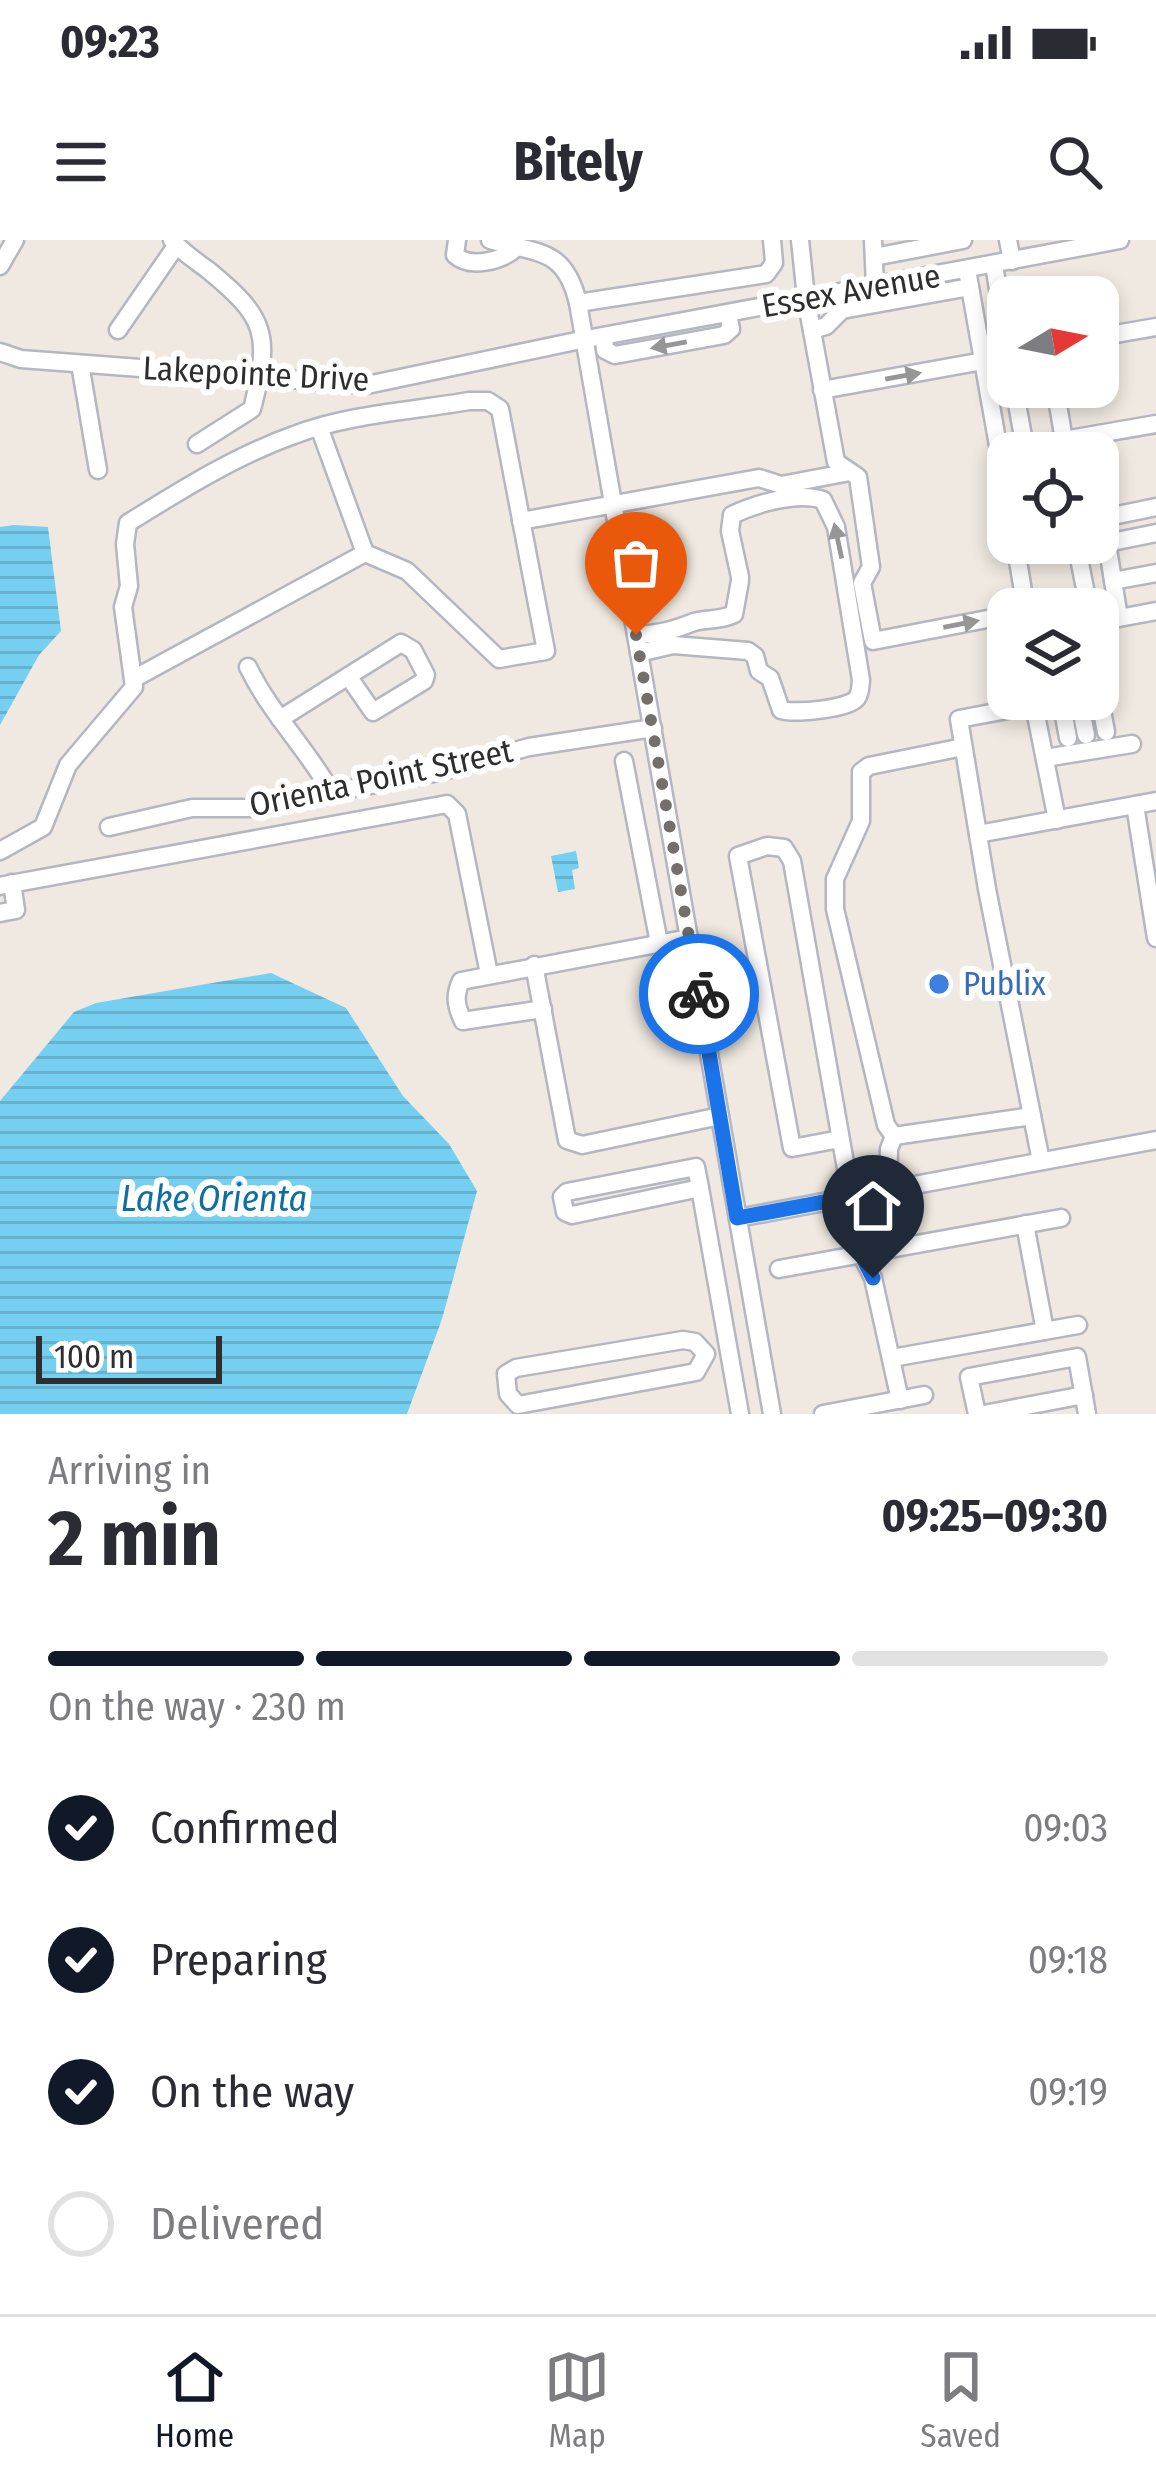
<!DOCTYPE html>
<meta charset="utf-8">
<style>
:root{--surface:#fff;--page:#f7f7f7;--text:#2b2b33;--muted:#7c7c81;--line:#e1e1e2;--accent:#111827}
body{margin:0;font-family:"Fira Sans Condensed",sans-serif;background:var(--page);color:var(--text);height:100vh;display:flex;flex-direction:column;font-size:45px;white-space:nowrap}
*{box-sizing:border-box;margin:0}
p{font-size:39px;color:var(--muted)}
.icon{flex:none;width:66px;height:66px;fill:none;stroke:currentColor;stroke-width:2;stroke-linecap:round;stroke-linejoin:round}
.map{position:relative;height:1174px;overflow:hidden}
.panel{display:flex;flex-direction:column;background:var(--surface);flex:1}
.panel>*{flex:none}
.needle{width:78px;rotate:80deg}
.buttons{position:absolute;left:987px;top:36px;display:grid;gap:24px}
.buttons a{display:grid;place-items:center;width:132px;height:132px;border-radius:24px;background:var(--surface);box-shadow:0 6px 18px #0003;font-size:60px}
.scale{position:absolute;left:36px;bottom:30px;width:186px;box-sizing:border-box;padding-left:12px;border:6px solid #2e2e2e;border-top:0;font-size:33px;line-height:42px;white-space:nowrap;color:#2e2e2e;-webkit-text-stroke:9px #fff;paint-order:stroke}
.pin{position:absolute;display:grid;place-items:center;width:102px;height:102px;color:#fff;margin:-123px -51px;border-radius:50% 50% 50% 0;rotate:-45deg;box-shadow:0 0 12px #0007}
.pin .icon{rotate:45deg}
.courier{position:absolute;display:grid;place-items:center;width:120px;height:120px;margin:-60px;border:9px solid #1a73e8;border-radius:50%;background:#fff;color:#222;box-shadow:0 3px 15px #0007}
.head em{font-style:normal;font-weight:700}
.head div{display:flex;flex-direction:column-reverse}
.head{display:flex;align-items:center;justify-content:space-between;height:204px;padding:0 48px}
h1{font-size:78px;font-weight:700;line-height:90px}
.bar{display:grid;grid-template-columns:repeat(4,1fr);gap:18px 12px;align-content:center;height:144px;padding:0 48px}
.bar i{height:15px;border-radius:9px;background:var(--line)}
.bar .selected{background:var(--accent)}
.bar p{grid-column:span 4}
ol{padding:0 48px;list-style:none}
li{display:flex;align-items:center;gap:36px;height:132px}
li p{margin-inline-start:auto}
li .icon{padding:12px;border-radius:50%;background:var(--accent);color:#fff;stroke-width:4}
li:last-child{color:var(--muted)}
li i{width:66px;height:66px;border:6px solid var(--line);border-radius:50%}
.status{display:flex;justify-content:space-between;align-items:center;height:84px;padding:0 60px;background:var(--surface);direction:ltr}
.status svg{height:33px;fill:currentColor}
header{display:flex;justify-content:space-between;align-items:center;height:156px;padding:0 48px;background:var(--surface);font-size:54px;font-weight:700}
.menu{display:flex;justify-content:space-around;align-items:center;height:168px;border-top:3px solid var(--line);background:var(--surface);font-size:33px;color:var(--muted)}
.menu a{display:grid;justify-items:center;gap:6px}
.menu .selected{color:var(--accent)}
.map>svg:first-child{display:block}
.water{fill:url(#water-rules)}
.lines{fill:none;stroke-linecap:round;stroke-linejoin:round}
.minor-tunnel{stroke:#c8c4bd;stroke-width:16;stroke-dasharray:16 8;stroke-linecap:butt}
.minor-casing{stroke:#b4b7c1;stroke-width:21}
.minor{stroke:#fff;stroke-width:16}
.oneway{fill:#969696}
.done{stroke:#726f6d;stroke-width:12;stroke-dasharray:0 21.6}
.route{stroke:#1a73e8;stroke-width:15}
.shop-dot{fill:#3f7fe0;stroke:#fff;stroke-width:4.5}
.labels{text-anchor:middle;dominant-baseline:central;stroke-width:12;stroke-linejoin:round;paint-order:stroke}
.street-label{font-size:33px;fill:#2e2e2e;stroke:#fff}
.shop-label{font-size:33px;fill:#366cbe;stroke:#fff;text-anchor:start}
.water-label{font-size:36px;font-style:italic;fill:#0d6fa3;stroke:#fff}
</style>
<div class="status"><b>09:23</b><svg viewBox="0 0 49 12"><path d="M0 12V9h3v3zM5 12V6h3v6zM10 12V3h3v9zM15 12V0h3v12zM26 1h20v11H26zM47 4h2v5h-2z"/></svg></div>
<header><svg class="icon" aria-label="menu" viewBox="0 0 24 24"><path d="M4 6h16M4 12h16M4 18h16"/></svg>Bitely<svg class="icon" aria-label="search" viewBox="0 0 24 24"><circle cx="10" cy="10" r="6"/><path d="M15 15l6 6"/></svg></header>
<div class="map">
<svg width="1156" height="1174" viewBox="0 0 1156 1174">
<defs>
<pattern id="water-rules" width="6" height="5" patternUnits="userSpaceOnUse" patternTransform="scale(3)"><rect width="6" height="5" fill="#75cff0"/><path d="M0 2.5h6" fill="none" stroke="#66b2ce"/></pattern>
</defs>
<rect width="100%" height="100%" fill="#efe9e1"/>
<g class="water">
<polygon points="14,285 48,287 61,391 39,415 0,485 0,287"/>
<polygon points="576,611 579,628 572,630 575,649 558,652 551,616"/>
<polygon points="271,733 346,768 403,856 449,904 477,951 442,1079 407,1174 0,1174 0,861 74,772 96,763"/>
</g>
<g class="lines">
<g class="minor-tunnel">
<polyline points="1098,447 1103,476"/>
<polyline points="1080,459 1083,480"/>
</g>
<g class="minor-casing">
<g id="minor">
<path d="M172 0C182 12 196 21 208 30 267 78 271 95 252 169L197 204"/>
<path d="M457 0 455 15C470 29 502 21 516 8"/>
<path d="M490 0C539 14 565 8 578 63L766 34 774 23 772 0"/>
<polyline points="800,0 806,58 836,222 858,237 871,327 862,343 873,401 1008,375"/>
<polyline points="873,0 875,46"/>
<polyline points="1008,0 1012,21"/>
<polyline points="874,17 963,0"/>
<polyline points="994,25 1008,109"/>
<polyline points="0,26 15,0"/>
<polyline points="967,30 1008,262"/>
<polyline points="999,55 1036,48 1038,57"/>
<polyline points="578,63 772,1174"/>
<polyline points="118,90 176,6"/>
<polyline points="812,90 826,86 842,70 970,47"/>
<polyline points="604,96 605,110 615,115 724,95 731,89 728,74"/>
<polyline points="1098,97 1156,87"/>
<polyline points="0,112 21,119 367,145 581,100 1120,0"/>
<polyline points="80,124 98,230"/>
<polyline points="1014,147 1026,213"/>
<polyline points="822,150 983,121"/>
<polyline points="1025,207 1064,200 1055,147"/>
<polyline points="1067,213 1064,200 1156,184"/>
<polyline points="1103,278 1119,378 1156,371"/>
<polyline points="1098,279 1156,267"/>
<polyline points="521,281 759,238 781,245 850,232"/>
<polyline points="1015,303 1026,369"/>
<polyline points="1076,303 1089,369"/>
<polyline points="1107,303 1156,293"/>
<polyline points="1113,341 1156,333"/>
<path d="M636 395C659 394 674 390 694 382 707 378 720 381 734 374L740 341"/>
<path d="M639 413 673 405 748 411 755 416 759 431 770 438 781 470C794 474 849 469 857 458 861 452 860 447 861 440L836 287 823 260C798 251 755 264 732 275L730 291 740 337"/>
<path d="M248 427C271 474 304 505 330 550"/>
<polyline points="135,438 365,313"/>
<polyline points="1061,459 1068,498"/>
<polyline points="1103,476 1106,492"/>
<polyline points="280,479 401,403 413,410 426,435 424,441 373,472 348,436"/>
<polyline points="1083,480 1086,495"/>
<polyline points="963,507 869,526 861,532 861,581 835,639 835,669 886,885 894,896 1032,876"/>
<polyline points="1045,518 1132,504"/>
<polyline points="624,521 659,703"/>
<polyline points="1135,565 1156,698"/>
<polyline points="109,587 192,568 250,568 444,531 529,507 653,488"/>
<polyline points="978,594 1156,561"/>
<path d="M0 611 43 587 68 525 134 447 123 367 129 346 125 304 128 283C181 250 235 216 294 195 348 174 412 171 469 161H488L500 169 546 411 499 419 407 331 365 313 319 187"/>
<polyline points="0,646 447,564 457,574 489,734"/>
<polyline points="0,673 16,670 12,643"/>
<polyline points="534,725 567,900 582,905 720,876"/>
<path d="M543 769 463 781C456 766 454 756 461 741L689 698"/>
<polyline points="840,899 792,908 738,616 767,606 784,608 792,621 861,1014 873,1038 900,1160"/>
<polyline points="1041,921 987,649 959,479 1034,465 1057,580"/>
<polyline points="700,948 572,975 565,972 562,957 567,952 696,927 700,948 740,1174"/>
<polyline points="888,950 889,909 894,896"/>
<polyline points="738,978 1156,900"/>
<polyline points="1025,984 1045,1091"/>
<polyline points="779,1029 1061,978"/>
<polygon points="683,1100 695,1102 706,1114 696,1132 518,1165 508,1154 506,1134 516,1128"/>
<polyline points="892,1118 1078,1085"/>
<polyline points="823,1174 924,1155"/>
<polyline points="977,1174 969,1137 1077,1117 1087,1174"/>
<polyline points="984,1174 1084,1155"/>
</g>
</g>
<use href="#minor" class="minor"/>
</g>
<defs><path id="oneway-solid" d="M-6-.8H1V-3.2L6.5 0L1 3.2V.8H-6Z" transform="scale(3)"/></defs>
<g class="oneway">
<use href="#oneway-solid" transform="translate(669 105) rotate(170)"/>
<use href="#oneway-solid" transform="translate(903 136) rotate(-10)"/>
<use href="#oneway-solid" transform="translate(838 301) rotate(-102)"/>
<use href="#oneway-solid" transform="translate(961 384) rotate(-11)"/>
</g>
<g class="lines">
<polyline class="done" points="636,395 699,754"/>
<polyline class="route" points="699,754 737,978 850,957 861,1014 873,1038"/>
</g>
<circle class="shop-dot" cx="939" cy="744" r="12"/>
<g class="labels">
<g class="street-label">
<text transform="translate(851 51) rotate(-10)">Essex Avenue</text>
<text transform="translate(256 134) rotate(3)">Lakepointe Drive</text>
<text transform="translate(381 538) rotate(-12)">Orienta Point Street</text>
</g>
<g class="shop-label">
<text x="963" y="744">Publix</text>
</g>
<g class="water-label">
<text x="214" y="959">Lake Orienta</text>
</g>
</g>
</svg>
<div class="buttons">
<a><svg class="needle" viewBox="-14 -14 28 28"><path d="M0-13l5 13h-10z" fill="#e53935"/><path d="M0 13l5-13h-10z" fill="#7c7c81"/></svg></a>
<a><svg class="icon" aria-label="locate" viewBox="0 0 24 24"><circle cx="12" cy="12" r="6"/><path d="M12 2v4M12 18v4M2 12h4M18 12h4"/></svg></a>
<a><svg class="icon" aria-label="layers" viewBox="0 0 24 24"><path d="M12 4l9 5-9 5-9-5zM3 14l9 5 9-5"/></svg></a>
</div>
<div class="scale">100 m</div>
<div class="pin" style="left:636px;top:395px;background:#ea580c"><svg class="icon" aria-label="bag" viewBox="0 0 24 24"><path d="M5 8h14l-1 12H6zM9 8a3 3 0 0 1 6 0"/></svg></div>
<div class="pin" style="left:873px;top:1038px;background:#1f2937"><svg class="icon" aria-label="home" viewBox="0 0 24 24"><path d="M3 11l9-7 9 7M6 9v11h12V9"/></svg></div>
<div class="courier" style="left:699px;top:754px"><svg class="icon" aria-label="bike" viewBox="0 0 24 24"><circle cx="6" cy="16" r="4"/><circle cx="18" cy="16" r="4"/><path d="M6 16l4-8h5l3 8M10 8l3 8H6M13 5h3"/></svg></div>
</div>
<section class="panel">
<div class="head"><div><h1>2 min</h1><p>Arriving in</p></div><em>09:25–09:30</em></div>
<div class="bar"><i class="selected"></i><i class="selected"></i><i class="selected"></i><i></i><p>On the way · 230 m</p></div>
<ol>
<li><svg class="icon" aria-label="check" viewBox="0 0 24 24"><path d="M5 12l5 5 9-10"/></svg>Confirmed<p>09:03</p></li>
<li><svg class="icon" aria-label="check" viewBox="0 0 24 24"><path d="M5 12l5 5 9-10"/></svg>Preparing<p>09:18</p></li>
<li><svg class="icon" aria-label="check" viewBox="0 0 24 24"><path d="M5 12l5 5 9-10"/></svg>On the way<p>09:19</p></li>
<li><i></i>Delivered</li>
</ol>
</section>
<nav class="menu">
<a class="selected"><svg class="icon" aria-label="home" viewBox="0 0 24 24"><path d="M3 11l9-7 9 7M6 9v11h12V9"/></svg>Home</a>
<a><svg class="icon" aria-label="map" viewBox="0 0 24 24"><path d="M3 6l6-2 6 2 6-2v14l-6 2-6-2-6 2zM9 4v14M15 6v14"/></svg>Map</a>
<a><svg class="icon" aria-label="saved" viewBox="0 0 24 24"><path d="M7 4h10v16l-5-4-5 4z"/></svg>Saved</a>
</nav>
